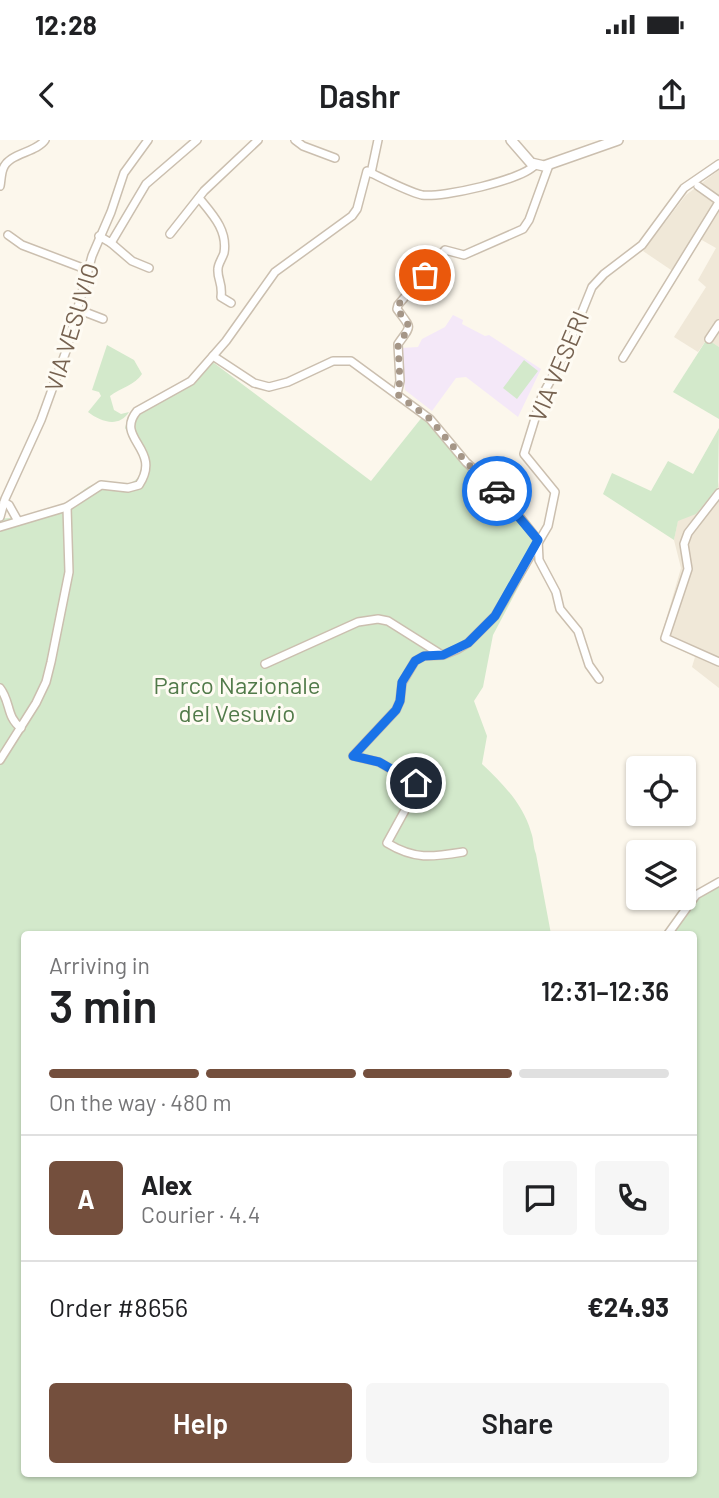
<!DOCTYPE html>
<meta charset="utf-8">
<style>
:root{--surface:#fff;--page:#f6f6f6;--text:#202124;--muted:#757577;--line:#e0e0e0;--accent:#744f3d}
body{margin:0;font-family:Barlow,sans-serif;background:var(--page);color:var(--text);height:100vh;display:flex;flex-direction:column;font-size:26px;white-space:nowrap}
*{box-sizing:border-box;margin:0}
p{font-size:23px;color:var(--muted)}
.icon{flex:none;width:38px;height:38px;fill:none;stroke:currentColor;stroke-width:2;stroke-linecap:round;stroke-linejoin:round}
.map{position:relative;flex:1;overflow:hidden}
.side{position:absolute;left:21px;top:791px;width:676px;height:546px;display:flex;flex-direction:column;background:var(--surface);border-radius:7px;box-shadow:0 2px 5px #0004}
.side>*{flex:none}
.fabs{position:absolute;left:626px;top:616px;display:grid;gap:14px}
.fabs a{display:grid;place-items:center;width:70px;height:70px;border-radius:7px;background:var(--surface);box-shadow:0 2px 5px #0004;font-size:35px}
.pin{position:absolute;display:grid;place-items:center;width:60px;height:60px;color:#fff;margin:-30px;border:4px solid #fff;border-radius:50%;box-shadow:0 2px 7px #0007}
.courier{position:absolute;display:grid;place-items:center;width:70px;height:70px;margin:-35px;border:5px solid #1a73e8;border-radius:50%;background:#fff;color:#222;box-shadow:0 2px 9px #0007}
.overview em{font-style:normal;font-weight:600}
.overview div{display:flex;flex-direction:column-reverse}
.overview{display:flex;align-items:center;justify-content:space-between;height:119px;padding:0 28px}
h1{font-size:46px;font-weight:600;line-height:52px}
.bar{display:grid;grid-template-columns:repeat(4,1fr);gap:10px 7px;align-content:center;height:84px;padding:0 28px}
.bar i{height:9px;border-radius:5px;background:var(--line)}
.bar .selected{background:var(--accent)}
.bar p{grid-column:span 4}
.line{display:flex;align-items:center;gap:18px;padding:0 28px;border-top:2px solid var(--line)}
.line div{flex:1}
.round{display:grid;place-items:center;flex:none;width:74px;height:74px;border-radius:7px;background:var(--page)}
.action{display:flex;gap:14px;margin-top:auto;padding:14px 28px}
.action a{flex:1;height:80px;border-radius:7px;background:var(--accent);color:#fff;font-size:28px;font-weight:600;line-height:80px;text-align:center}
.action a+a{background:var(--page);color:var(--text)}
.status{display:flex;justify-content:space-between;align-items:center;height:49px;padding:0 35px;background:var(--surface);direction:ltr}
.status svg{height:19px;fill:currentColor}
header{display:flex;justify-content:space-between;align-items:center;height:91px;padding:0 28px;background:var(--surface);font-size:32px;font-weight:600}
.map>svg:first-child{display:block}
.residential{fill:#f0e8d8}
.education{fill:#f4e8f8}
.green{fill:#d3e9cb}
.lines{fill:none;stroke-linecap:round;stroke-linejoin:round}
.minor-casing{stroke:#cbbfaf;stroke-width:10}
.tertiary-casing{stroke:#cbbfaf;stroke-width:12}
.minor{stroke:#fff;stroke-width:7}
.tertiary{stroke:#fff;stroke-width:9}
.done{stroke:#a59687;stroke-width:7;stroke-dasharray:0 12.6}
.route{stroke:#1a73e8;stroke-width:9}
.labels{text-anchor:middle;dominant-baseline:central;stroke-width:6;stroke-linejoin:round;paint-order:stroke}
.street-label{font-size:24px;fill:#766250;stroke:#fefbf3}
.park-label{font-size:24px;fill:#517a49;stroke:#fefbf3}
</style>
<div class="status"><b>12:28</b><svg viewBox="0 0 49 12"><path d="M0 12V9h3v3zM5 12V6h3v6zM10 12V3h3v9zM15 12V0h3v12zM26 1h20v11H26zM47 4h2v5h-2z"/></svg></div>
<header><svg class="icon" aria-label="back" viewBox="0 0 24 24"><path d="M15 5l-7 7 7 7"/></svg>Dashr<svg class="icon" aria-label="share" viewBox="0 0 24 24"><path d="M12 15V3M7 8l5-5 5 5M5 13v7h14v-7"/></svg></header>
<div class="map">
<svg width="719" height="1358" viewBox="0 0 719 1358">
<rect width="100%" height="100%" fill="#fcf7ec"/>
<g class="residential">
<polygon points="719,30 719,207 707,199 698,212 674,197 706,147 698,140 716,108 700,99 677,134 643,111 686,55"/>
<polygon points="719,341 719,548 692,527 695,517 660,500 681,428 674,400 678,380 718,347"/>
</g>
<polygon class="education" points="453,175 463,180 462,184 485,196 489,195 541,229 518,277 466,237 456,238 432,271 405,250 401,208 418,207 422,199 445,187"/>
<g class="green">
<polygon points="707,199 719,207 719,279 673,252"/>
<path d="M107 205 134 220 142 234C135 245 120 248 110 256L114 270 121 274 129 272C119 288 101 282 88 272L101 256 99 252 92 250Z"/>
<path d="M206 217 371 341 427 271 472 324 509 352 531 386 538 410 493 495 483 547 474 561 487 596 482 624C503 644 523 664 531 692 534 700 533 707 536 714L551 794H24V1334H693V794H665L687 760 719 737V1358H0V379C20 377 47 375 65 364 75 359 82 349 92 345 115 335 129 358 144 328L140 313 125 288C135 254 165 260 188 239 195 232 200 224 206 217Z"/>
<polygon points="524,220 538,231 517,259 503,248"/>
<polygon points="719,288 718,347 696,374 678,381 674,400 603,354 612,333 651,351 668,321 693,334"/>
</g>
<g class="lines">
<g class="minor-casing">
<g id="minor">
<polyline points="295,0 303,6 335,18"/>
<polyline points="371,33 378,0"/>
<path d="M0 46C1 41 1 34 3 29 8 13 36 13 45 0"/>
<polyline points="698,46 719,61"/>
<path d="M199 58C212 74 228 90 224 113 222 119 218 124 218 129 217 139 223 143 221 157L231 163"/>
<polyline points="170,94 204,51 258,0"/>
<polyline points="8,95 22,105 88,130"/>
<polyline points="99,96 111,103 146,44 197,0"/>
<polyline points="111,103 132,121 149,128"/>
<polyline points="77,169 103,179"/>
<polyline points="709,199 719,184"/>
<polyline points="213,216 254,243 269,247 288,242 333,221 351,221 430,279 466,322 504,357 538,400 539,420 556,452 560,469 578,491 589,525 599,539"/>
<polyline points="623,218 719,62"/>
<path d="M397 254 400 241 398 204C412 184 412 190 397 169L398 165 445 110 464 115 523 89 529 80 549 25"/>
<polyline points="719,353 688,393 684,404 688,429 665,498 719,522"/>
<polyline points="4,362 9,365 18,381"/>
<polyline points="0,377 5,359 41,280 66,211 92,116 111,72 124,33 148,0"/>
<path d="M0 387 67 367 101 345 128 348 139 345C163 309 114 299 137 271L191 241 226 201 275 132 352 76 357 69 367 31C382 38 406 51 422 55 442 58 522 40 535 25"/>
<polyline points="265,524 358,482 378,479 388,481 442,515"/>
<path d="M0 548C11 562 6 577 21 588"/>
<polyline points="0,620 36,563 46,542 51,522 69,432 67,367"/>
<path d="M463 712C432 717 415 720 387 703L415 652 416 644 379 622 353 616 396 570 400 561 402 543 415 521 424 516 443 515 458 509 468 503 495 476 548 386 555 352 524 314 542 256 565 214 592 147 604 134 642 105 684 48 719 24"/>
<polyline points="668,794 696,755 719,742"/>
</g>
</g>
<g class="tertiary-casing">
<polyline id="tertiary" points="511,0 531,23 544,26 618,0"/>
</g>
<use href="#minor" class="minor"/>
<use href="#tertiary" class="tertiary"/>
</g>
<g class="lines">
<path class="done" d="M425 135 398 165 397 169C412 190 412 184 398 204L400 241 397 254 430 279 466 322 497 351"/>
<polyline class="route" points="416,643 379,622 353,616 396,570 400,561 402,542 415,521 424,516 443,515 468,503 495,476 538,400 497,351"/>
</g>
<g class="labels">
<g class="street-label">
<text transform="translate(71 187) rotate(-73)">VIA VESUVIO</text>
<text transform="translate(558 226) rotate(-67)">VIA VESERI</text>
</g>
<g class="park-label">
<text x="237" y="544">Parco Nazionale<tspan x="237" dy="28">del Vesuvio</tspan></text>
</g>
</g>
</svg>
<div class="fabs">
<a><svg class="icon" aria-label="locate" viewBox="0 0 24 24"><circle cx="12" cy="12" r="6"/><path d="M12 2v4M12 18v4M2 12h4M18 12h4"/></svg></a>
<a><svg class="icon" aria-label="layers" viewBox="0 0 24 24"><path d="M12 4l9 5-9 5-9-5zM3 14l9 5 9-5"/></svg></a>
</div>
<div class="pin" style="left:425px;top:135px;background:#ea580c"><svg class="icon" aria-label="bag" viewBox="0 0 24 24"><path d="M5 8h14l-1 12H6zM9 8a3 3 0 0 1 6 0"/></svg></div>
<div class="pin" style="left:416px;top:643px;background:#1f2937"><svg class="icon" aria-label="home" viewBox="0 0 24 24"><path d="M3 11l9-7 9 7M6 9v11h12V9"/></svg></div>
<div class="courier" style="left:497px;top:351px"><svg class="icon" aria-label="car" viewBox="0 0 24 24"><path d="M5 17H2v-5l4-1 3-4h7l3 4 3 1v5h-3M9 17h6M6 11h13"/><circle cx="7" cy="17" r="2"/><circle cx="17" cy="17" r="2"/></svg></div>
<section class="side">
<div class="overview"><div><h1>3 min</h1><p>Arriving in</p></div><em>12:31–12:36</em></div>
<div class="bar"><i class="selected"></i><i class="selected"></i><i class="selected"></i><i></i><p>On the way · 480 m</p></div>
<div class="line" style="height:126px"><b class="round" style="background:var(--accent);color:#fff">A</b><div><b>Alex</b><p>Courier · 4.4</p></div><a class="round"><svg class="icon" aria-label="chat" viewBox="0 0 24 24"><path d="M4 5h16v11H9l-5 4z"/></svg></a><a class="round"><svg class="icon" aria-label="phone" viewBox="0 0 24 24"><path d="M5 4h4l2 5-3 2q2 4 5 5l2-3 5 2v4C11 20 4 13 5 4z"/></svg></a></div>
<div class="line" style="height:91px"><div>Order #8656</div><b>€24.93</b></div>
<div class="action"><a>Help</a><a>Share</a></div>
</section>
</div>
